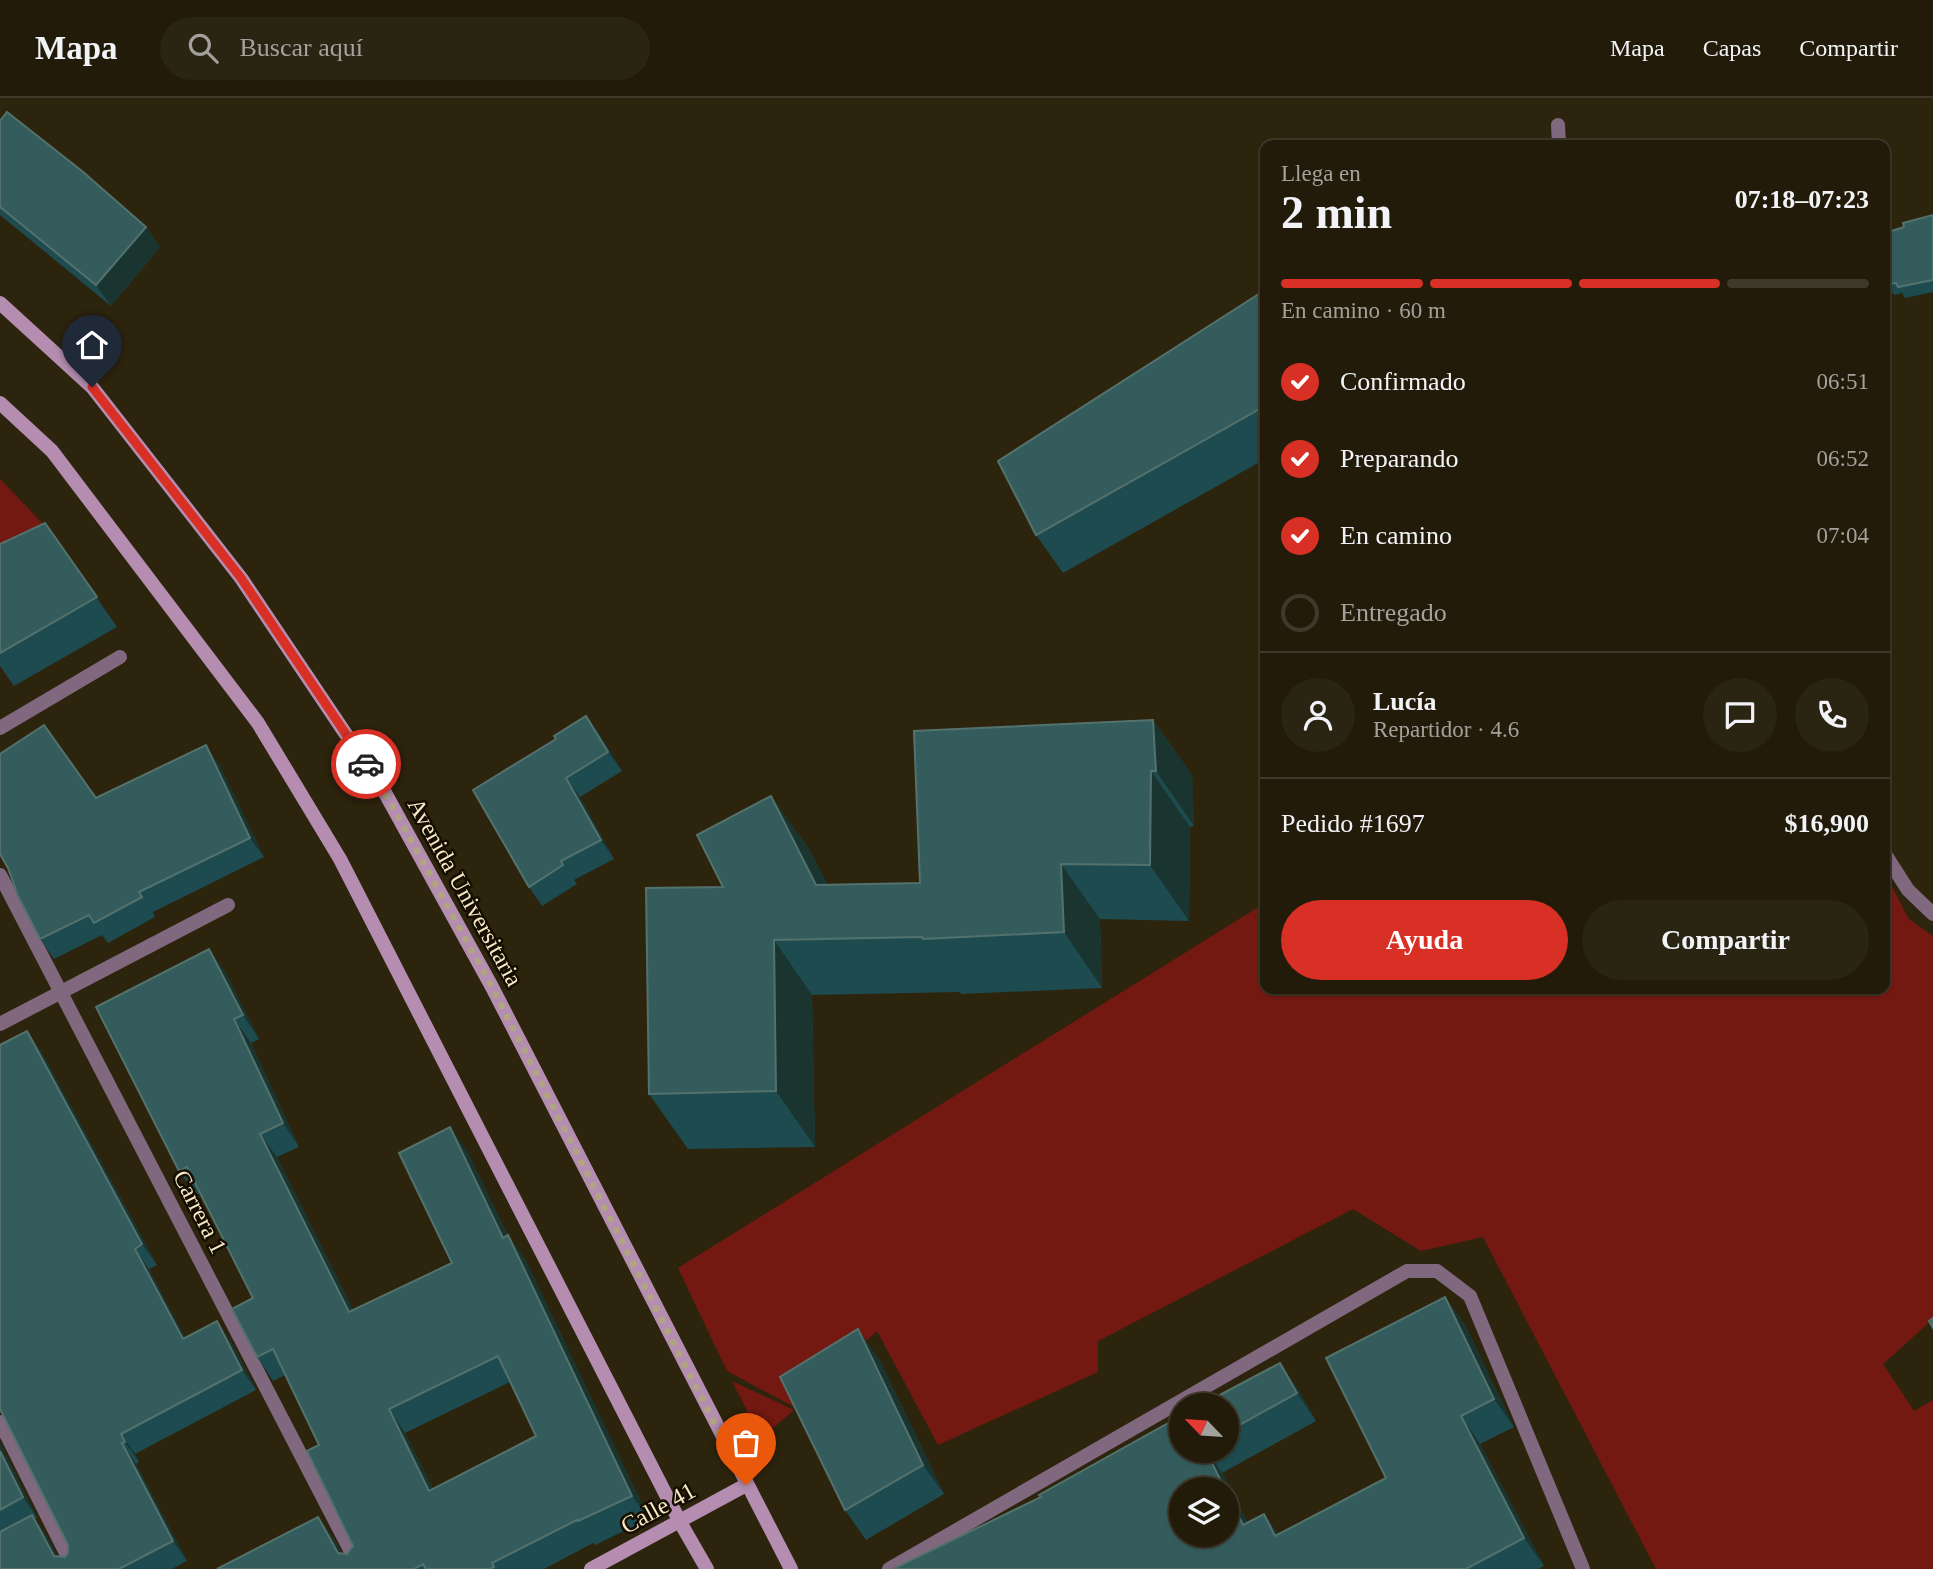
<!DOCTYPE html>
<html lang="es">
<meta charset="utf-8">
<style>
:root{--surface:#221b0a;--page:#2a2413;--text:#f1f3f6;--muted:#a2a19c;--line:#3f392b;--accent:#d93025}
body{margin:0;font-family:"Times New Roman",serif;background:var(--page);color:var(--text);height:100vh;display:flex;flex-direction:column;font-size:26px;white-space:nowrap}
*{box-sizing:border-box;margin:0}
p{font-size:23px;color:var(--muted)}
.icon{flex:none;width:38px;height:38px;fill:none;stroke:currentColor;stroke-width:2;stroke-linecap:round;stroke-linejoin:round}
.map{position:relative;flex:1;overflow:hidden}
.drawer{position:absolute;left:1260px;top:42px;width:630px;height:854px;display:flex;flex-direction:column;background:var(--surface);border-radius:14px;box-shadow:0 2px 5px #0004,0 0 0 2px var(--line)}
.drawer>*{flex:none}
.needle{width:46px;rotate:295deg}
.tools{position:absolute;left:1169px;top:1295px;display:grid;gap:14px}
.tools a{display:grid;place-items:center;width:70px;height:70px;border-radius:50%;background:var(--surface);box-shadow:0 2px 5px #0004,0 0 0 2px var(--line);font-size:35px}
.pin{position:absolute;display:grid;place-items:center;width:60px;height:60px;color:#fff;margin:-72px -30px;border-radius:50% 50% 50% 0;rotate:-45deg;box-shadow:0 0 7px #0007}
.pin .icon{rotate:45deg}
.courier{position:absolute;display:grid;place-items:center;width:70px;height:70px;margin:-35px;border:5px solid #d93025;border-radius:50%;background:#fff;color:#222;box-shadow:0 2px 9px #0007}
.summary em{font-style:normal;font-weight:600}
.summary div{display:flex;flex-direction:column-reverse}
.summary{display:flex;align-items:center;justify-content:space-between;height:119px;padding:0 21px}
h1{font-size:46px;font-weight:600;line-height:52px}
.bar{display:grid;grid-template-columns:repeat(4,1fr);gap:10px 7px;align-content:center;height:84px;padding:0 21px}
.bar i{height:9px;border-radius:5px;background:var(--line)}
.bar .selected{background:var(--accent)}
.bar p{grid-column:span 4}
.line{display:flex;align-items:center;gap:18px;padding:0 21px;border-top:2px solid var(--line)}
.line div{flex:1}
.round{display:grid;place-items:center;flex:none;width:74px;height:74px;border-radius:37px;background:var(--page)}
ol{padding:0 21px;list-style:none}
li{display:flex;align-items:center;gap:21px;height:77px}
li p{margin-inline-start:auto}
li .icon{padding:7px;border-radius:50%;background:var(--accent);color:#fff;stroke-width:4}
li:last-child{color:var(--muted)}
li i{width:38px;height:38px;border:4px solid var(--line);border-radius:50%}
.primary-button{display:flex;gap:14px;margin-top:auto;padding:14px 21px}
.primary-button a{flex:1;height:80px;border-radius:42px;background:var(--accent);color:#fff;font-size:28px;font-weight:600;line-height:80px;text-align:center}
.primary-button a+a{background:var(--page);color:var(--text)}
header{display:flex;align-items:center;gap:42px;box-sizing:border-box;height:98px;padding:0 35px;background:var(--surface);border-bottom:2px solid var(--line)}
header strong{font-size:33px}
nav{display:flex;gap:38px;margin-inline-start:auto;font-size:24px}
.search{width:490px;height:63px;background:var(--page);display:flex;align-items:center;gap:18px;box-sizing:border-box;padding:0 24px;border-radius:38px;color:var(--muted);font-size:26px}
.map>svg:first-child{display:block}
.green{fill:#741911}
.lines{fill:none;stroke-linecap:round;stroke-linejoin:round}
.street{stroke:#80687e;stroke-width:14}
.secondary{stroke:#b48db0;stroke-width:14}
.wall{fill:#1d4b50;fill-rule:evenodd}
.shaded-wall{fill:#1a3430}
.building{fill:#355c5c;stroke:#53726d;stroke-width:2;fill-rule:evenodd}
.done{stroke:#b0a485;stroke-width:7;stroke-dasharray:0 12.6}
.route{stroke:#d93025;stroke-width:9}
.labels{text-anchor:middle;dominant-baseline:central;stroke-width:5;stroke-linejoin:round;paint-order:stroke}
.street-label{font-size:24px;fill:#f6e9c5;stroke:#150d00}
</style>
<header>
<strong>Mapa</strong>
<div class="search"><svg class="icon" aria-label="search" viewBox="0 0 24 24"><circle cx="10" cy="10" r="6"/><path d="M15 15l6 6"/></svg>Buscar aquí</div>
<nav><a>Mapa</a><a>Capas</a><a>Compartir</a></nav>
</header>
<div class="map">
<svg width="1933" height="1471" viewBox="0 0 1933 1471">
<rect width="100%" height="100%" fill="#2d240d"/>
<g class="green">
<polygon points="0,381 46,429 0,450"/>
<polygon points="1885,776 1909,821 1933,838 1933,1221 1883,1266 1914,1313 1933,1302 1933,1471 1656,1471 1483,1139 1421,1153 1353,1111 1098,1243 1098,1274 938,1347 877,1233 794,1309 727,1273 678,1170 1265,805 1265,891 1885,891"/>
<polygon points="732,1283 794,1312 761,1340"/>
</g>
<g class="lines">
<g class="street">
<polyline points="1558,27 1559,47"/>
<polyline points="0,630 120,559"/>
<polyline points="1885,756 1908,792 1933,816"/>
<polyline points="0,777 360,1471"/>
<polyline points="0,926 228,807"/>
<polyline points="0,1324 74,1471"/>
<polyline points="889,1471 1407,1173 1437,1173 1470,1198 1583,1471"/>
</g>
<g class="secondary">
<polyline points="0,205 92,289 241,480 384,693 492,889 791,1471"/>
<polyline points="0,305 52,353 258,625 340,761 680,1424 707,1471"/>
<polyline points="591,1471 746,1387"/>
</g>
</g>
<g class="wall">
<polygon points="0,23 146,129 160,149 111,208 0,117"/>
<polygon points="1933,117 1933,194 1905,200 1902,195 1894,197 1887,186 1904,129"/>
<polygon points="1265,192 1265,361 1063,475 1036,437"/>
<polygon points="45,425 117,529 14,588 0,568 0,446"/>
<polygon points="586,618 600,637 622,673 580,699 614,761 574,782 577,786 542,808 529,789 556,641"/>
<polygon points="1153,622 1192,677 1194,728 1190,729 1189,823 1100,821 1102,890 961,896 960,894 812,897 815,1049 688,1051 649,996 723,789 771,698 810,753 827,787 920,785"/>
<polygon points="219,666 264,759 153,814 155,819 108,845 102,837 54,861 40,841 96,700"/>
<path d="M209 851 225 874 259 941 251 945 299 1049 277 1059 353 1212 452 1165 467 1053 508 1138 525 1161 649 1421 595 1447 593 1445 544 1471H217L318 1419 335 1443 341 1455 347 1456 353 1448 319 1347 285 1277 273 1283 257 1259 253 1200 200 1095 196 1097 179 1073ZM510 1284 536 1338 433 1391 405 1335Z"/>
<polygon points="0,947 41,953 157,1167 149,1171 185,1240 231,1244 256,1292 135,1356 139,1364 136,1366 187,1463 172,1471 0,1471 0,1345 37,1420 35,1421 46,1437 57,1458 65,1459 68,1455 68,1447 2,1315 0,1315"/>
<polygon points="1445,1199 1465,1227 1514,1329 1480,1346 1544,1468 1538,1471 893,1471 1181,1353 1227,1353 1227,1307 1280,1265 1299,1293 1316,1323 1222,1375 1248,1425 1264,1416 1278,1436 1386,1380"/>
<polygon points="879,1261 944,1396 866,1442 845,1412"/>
</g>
<g class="shaded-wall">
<polygon points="146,129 160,149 111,208 96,187"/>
<polygon points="586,618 600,637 622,673 608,654"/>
<polygon points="1153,622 1192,677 1194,728 1156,673"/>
<polygon points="206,647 219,666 264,759 250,740"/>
<polygon points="1151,673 1190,729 1189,823 1150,767"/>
<polygon points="566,680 580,699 614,761 601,742"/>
<polygon points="771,698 810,753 855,842 816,787"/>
<polygon points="1061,766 1100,821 1102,890 1064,834"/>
<polygon points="774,842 812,897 815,1049 776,993"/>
<polygon points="209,851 225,874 259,941 243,917"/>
<polygon points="234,921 251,945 299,1049 283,1025"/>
<polygon points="27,933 41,953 157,1167 142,1146"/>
<polygon points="450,1029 467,1053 520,1164 503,1140"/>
<polygon points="260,1036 277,1059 366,1238 349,1214"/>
<polygon points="508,1137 525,1161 649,1421 632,1398"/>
<polygon points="135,1151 149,1171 197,1262 183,1241"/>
<polygon points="1445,1199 1465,1227 1514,1329 1494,1301"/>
<polygon points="217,1223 231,1244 256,1292 242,1272"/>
<polygon points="858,1231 879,1261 944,1396 923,1367"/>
<polygon points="1280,1265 1299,1293 1316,1323 1297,1295"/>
<polygon points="389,1311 405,1335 446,1417 429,1393"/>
<polygon points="1461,1318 1480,1346 1544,1468 1524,1440"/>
<polygon points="121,1336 135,1356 139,1364 125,1344"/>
<polygon points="0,1345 37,1420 23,1399 0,1353"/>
<polygon points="122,1345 136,1366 187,1463 173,1443"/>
<polygon points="1206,1353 1207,1353 1222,1375 1263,1454 1243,1427 1227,1394 1227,1391 1225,1391"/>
<polygon points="1264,1416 1284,1444 1275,1438"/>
<polygon points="32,1417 46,1437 64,1471 54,1458"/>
<polygon points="318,1419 335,1443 350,1471 338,1455"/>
</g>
<g class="building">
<polygon points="7,14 82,73 146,129 96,187 0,109 0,23"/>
<polygon points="1933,117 1933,182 1898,189 1896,185 1887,186 1885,178 1885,135 1904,129 1903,125"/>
<polygon points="1265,192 1265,308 1036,437 998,363"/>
<polygon points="45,425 97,499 0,555 0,446"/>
<polygon points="586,618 608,654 566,680 601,742 561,763 563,767 529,789 473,692 556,641 554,638"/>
<polygon points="1153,622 1156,673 1151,673 1150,767 1061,766 1064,834 923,841 922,839 774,842 776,993 649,996 646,790 723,789 697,737 771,698 816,787 920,785 914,633"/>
<polygon points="44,627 96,700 206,647 250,740 139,794 142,799 94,825 89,817 40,841 18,798 8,770 0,756 0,656"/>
<path d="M209 851 243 917 234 921 283 1025 260 1036 349 1214 452 1165 399 1055 450 1029 503 1140 508 1137 632 1398 578 1423 577 1422 492 1465 494 1469 490 1471H426L423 1466 414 1471H217L318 1419 338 1455 347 1456 353 1448 307 1353 319 1347 273 1251 257 1259 232 1211 253 1200 187 1069 179 1073 96 909ZM498 1258 536 1338 429 1393 389 1311Z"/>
<polygon points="27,933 142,1146 135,1151 183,1241 217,1223 242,1272 121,1336 125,1344 122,1345 173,1443 119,1471 0,1471 0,1434 32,1417 54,1458 65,1459 68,1455 68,1447 0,1311 0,947"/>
<polygon points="1445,1199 1494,1301 1461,1318 1524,1440 1466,1471 893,1471 1041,1399 1039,1397 1181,1318 1181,1353 1206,1353 1225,1391 1181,1391 1181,1437 1227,1437 1227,1394 1243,1427 1264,1416 1275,1438 1386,1380 1326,1260"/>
<polygon points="1933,1220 1933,1230 1929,1223"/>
<polygon points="858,1231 923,1367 845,1412 780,1279"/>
<polygon points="1280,1265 1297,1295 1227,1334 1227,1307 1201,1307"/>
<polygon points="0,1353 23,1399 0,1412"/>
</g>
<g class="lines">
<polyline class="done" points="366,666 384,693 492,889 746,1387"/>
<polyline class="route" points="92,289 241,480 366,666"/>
</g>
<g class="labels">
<g class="street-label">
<text transform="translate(465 794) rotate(61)">Avenida Universitaria</text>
<text transform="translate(200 1114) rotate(63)">Carrera 1</text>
<text transform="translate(658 1410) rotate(-29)">Calle 41</text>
</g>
</g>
</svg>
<div class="tools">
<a><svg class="needle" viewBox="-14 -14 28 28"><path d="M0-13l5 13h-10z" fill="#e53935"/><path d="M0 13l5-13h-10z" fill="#a2a19c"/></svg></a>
<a><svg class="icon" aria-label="layers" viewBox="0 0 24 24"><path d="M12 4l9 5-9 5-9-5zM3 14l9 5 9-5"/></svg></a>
</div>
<div class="pin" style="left:746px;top:1387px;background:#ea580c"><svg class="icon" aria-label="bag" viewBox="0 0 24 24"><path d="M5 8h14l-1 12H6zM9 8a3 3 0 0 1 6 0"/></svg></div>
<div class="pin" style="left:92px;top:289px;background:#1f2937"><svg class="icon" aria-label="home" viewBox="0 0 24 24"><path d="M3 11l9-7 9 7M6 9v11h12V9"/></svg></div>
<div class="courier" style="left:366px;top:666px"><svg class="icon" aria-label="car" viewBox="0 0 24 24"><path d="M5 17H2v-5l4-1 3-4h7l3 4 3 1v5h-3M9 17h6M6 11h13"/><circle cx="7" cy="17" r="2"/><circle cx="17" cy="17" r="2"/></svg></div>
<section class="drawer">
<div class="summary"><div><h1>2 min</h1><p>Llega en</p></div><em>07:18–07:23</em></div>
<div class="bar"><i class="selected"></i><i class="selected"></i><i class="selected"></i><i></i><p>En camino · 60 m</p></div>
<ol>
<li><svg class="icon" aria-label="check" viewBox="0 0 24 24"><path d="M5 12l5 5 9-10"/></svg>Confirmado<p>06:51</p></li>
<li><svg class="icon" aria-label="check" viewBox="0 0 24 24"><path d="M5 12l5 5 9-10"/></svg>Preparando<p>06:52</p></li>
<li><svg class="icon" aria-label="check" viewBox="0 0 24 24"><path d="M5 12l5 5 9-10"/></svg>En camino<p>07:04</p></li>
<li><i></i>Entregado</li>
</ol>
<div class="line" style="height:126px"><a class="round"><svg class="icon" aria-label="person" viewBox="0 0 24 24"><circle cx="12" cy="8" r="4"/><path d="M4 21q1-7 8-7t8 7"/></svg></a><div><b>Lucía</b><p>Repartidor · 4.6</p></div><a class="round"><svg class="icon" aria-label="chat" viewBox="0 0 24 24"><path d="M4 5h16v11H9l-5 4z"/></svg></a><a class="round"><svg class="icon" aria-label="phone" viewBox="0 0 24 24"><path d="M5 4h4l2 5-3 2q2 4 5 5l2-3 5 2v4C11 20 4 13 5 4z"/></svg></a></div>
<div class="line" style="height:91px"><div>Pedido #1697</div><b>$16,900</b></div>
<div class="primary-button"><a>Ayuda</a><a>Compartir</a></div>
</section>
</div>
